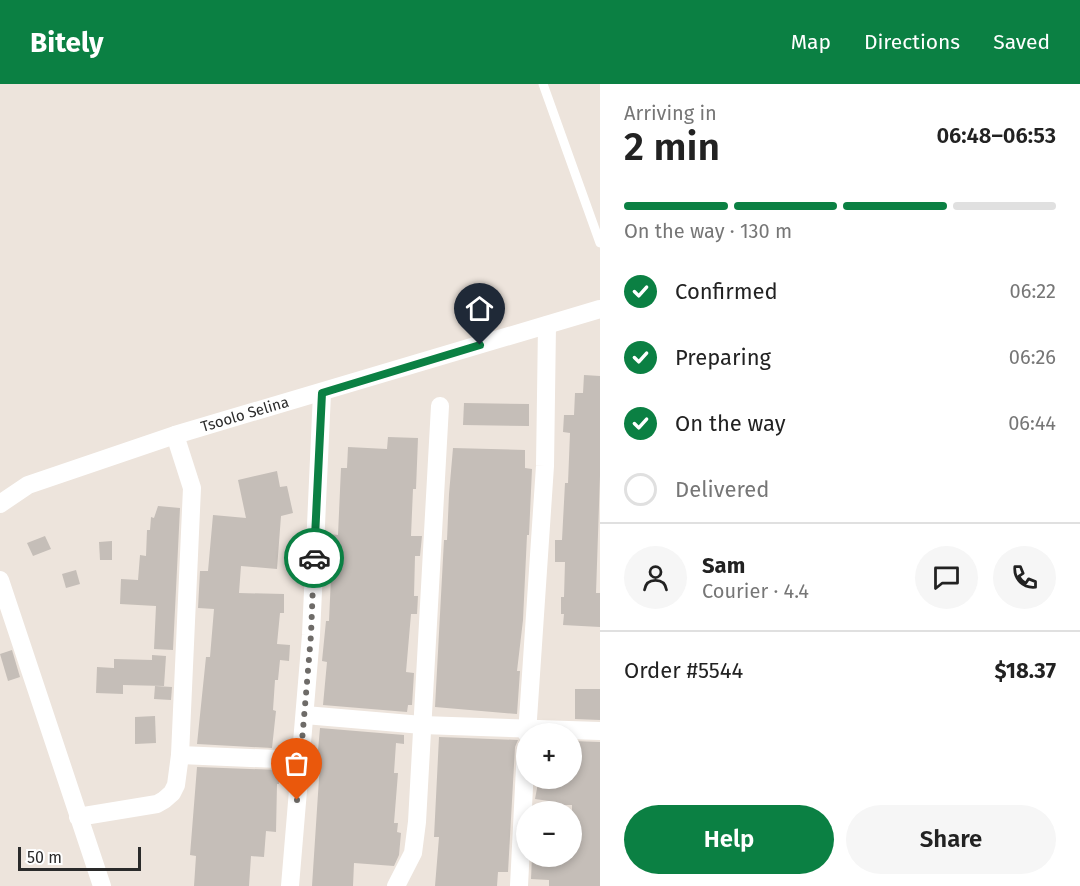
<!DOCTYPE html>
<meta charset="utf-8">
<style>
:root{--surface:#fff;--page:#f6f6f6;--text:#222;--muted:#767676;--line:#e0e0e0;--accent:#0b8043}
body{margin:0;font-family:"Fira Sans",sans-serif;background:var(--page);color:var(--text);height:100vh;display:flex;flex-direction:column;font-size:22px;white-space:nowrap}
*{box-sizing:border-box;margin:0}
p{font-size:20px;color:var(--muted)}
.icon{flex:none;width:33px;height:33px;fill:none;stroke:currentColor;stroke-width:2;stroke-linecap:round;stroke-linejoin:round}
.map{position:relative;flex:1;overflow:hidden}
.panel{display:flex;flex-direction:column;background:var(--surface);width:480px}
.panel>*{flex:none}
.controls{position:absolute;left:516px;top:639px;display:grid;gap:12px}
.controls a{display:grid;place-items:center;width:66px;height:66px;border-radius:50%;background:var(--surface);box-shadow:0 3px 9px #0003;font-size:30px}
.scale{position:absolute;left:18px;bottom:15px;width:123px;box-sizing:border-box;padding-left:6px;border:3px solid #2a2a2a;border-top:0;font-size:16px;line-height:21px;white-space:nowrap;color:#2a2a2a;-webkit-text-stroke:4px #fff;paint-order:stroke}
.pin{position:absolute;display:grid;place-items:center;width:51px;height:51px;color:#fff;margin:-62px -26px;border-radius:50% 50% 50% 0;rotate:-45deg;box-shadow:0 0 6px #0007}
.pin .icon{rotate:45deg}
.courier{position:absolute;display:grid;place-items:center;width:60px;height:60px;margin:-30px;border:4px solid #0b8043;border-radius:50%;background:#fff;color:#222;box-shadow:0 2px 8px #0007}
.headline em{font-style:normal;font-weight:600}
.headline div{display:flex;flex-direction:column-reverse}
.headline{display:flex;align-items:center;justify-content:space-between;height:102px;padding:0 24px}
h1{font-size:39px;font-weight:600;line-height:45px}
.bar{display:grid;grid-template-columns:repeat(4,1fr);gap:9px 6px;align-content:center;height:72px;padding:0 24px}
.bar i{height:8px;border-radius:4px;background:var(--line)}
.bar .selected{background:var(--accent)}
.bar p{grid-column:span 4}
.line{display:flex;align-items:center;gap:15px;padding:0 24px;border-top:2px solid var(--line)}
.line div{flex:1}
.round{display:grid;place-items:center;flex:none;width:63px;height:63px;border-radius:32px;background:var(--page)}
ol{padding:0 24px;list-style:none}
li{display:flex;align-items:center;gap:18px;height:66px}
li p{margin-inline-start:auto}
li .icon{padding:6px;border-radius:50%;background:var(--accent);color:#fff;stroke-width:4}
li:last-child{color:var(--muted)}
li i{width:33px;height:33px;border:3px solid var(--line);border-radius:50%}
.cta{display:flex;gap:12px;margin-top:auto;padding:12px 24px}
.cta a{flex:1;height:69px;border-radius:36px;background:var(--accent);color:#fff;font-size:24px;font-weight:600;line-height:69px;text-align:center}
.cta a+a{background:var(--page);color:var(--text)}
header{display:flex;align-items:center;gap:36px;box-sizing:border-box;height:84px;padding:0 30px;background:var(--accent);color:#fff}
header strong{font-size:28px}
nav{display:flex;gap:33px;margin-inline-start:auto;font-size:21px}
main{display:flex;flex:1;min-height:0}
.map>svg:first-child{display:block}
.building{fill:#c5beb8}
.lines{fill:none;stroke-linecap:round;stroke-linejoin:round}
.service{stroke:#fff;stroke-width:9}
.minor{stroke:#fff;stroke-width:18}
.done{stroke:#6e6b68;stroke-width:6;stroke-dasharray:0 10.8}
.route{stroke:#0b8043;stroke-width:8}
.labels{text-anchor:middle;dominant-baseline:central;stroke-width:5;stroke-linejoin:round;paint-order:stroke}
.street-label{font-size:15px;fill:#2a2a2a;stroke:#fff}
</style>
<header>
<strong>Bitely</strong>
<nav><a>Map</a><a>Directions</a><a>Saved</a></nav>
</header>
<main>
<div class="map">
<svg width="600" height="802" viewBox="0 0 600 802">
<rect width="100%" height="100%" fill="#ede4dc"/>
<g class="building">
<polygon points="584,291 600,292 600,392 596,509 600,509 600,543 563,541 564,530 561,530 561,513 564,513 565,478 555,478 555,456 562,456 565,399 568,399 570,349 563,348 564,331 574,331 575,309 583,309"/>
<polygon points="464,319 529,320 529,342 463,341"/>
<polygon points="388,353 418,354 416,405 413,405 411,452 422,452 420,472 415,472 414,512 418,512 417,530 411,530 406,588 414,589 412,621 408,621 407,628 323,621 327,578 322,577 326,537 329,537 331,493 325,493 326,462 329,462 330,450 338,451 341,384 347,384 348,363 387,365"/>
<polygon points="453,364 525,366 525,384 532,385 529,451 527,451 523,536 517,587 520,587 517,630 435,623 444,456 447,456 449,410"/>
<polygon points="277,387 280,403 287,402 293,429 281,432 277,485 241,482 239,509 284,510 284,529 280,529 277,560 290,561 289,577 280,576 278,596 275,596 273,626 276,627 272,664 197,660 206,573 210,573 214,525 198,524 200,487 208,487 213,431 246,434 238,396"/>
<polygon points="158,422 180,424 173,566 154,565 156,522 120,520 121,495 138,496 140,471 146,472 147,446 150,446 151,433 154,434"/>
<polygon points="45,452 51,465 33,472 27,459"/>
<polygon points="112,457 112,476 100,476 99,458"/>
<polygon points="76,486 80,500 66,504 62,490"/>
<polygon points="12,566 20,593 8,597 0,570"/>
<polygon points="152,571 166,572 164,602 123,601 123,610 96,609 97,583 114,584 114,575 152,576"/>
<polygon points="155,602 172,603 171,616 154,615"/>
<polygon points="575,605 600,605 600,636 575,635"/>
<polygon points="155,632 156,659 135,660 135,633"/>
<polygon points="320,644 404,651 404,660 396,659 394,689 398,689 394,739 398,739 397,748 401,749 399,771 394,782 354,779 353,802 312,802 320,679 317,678"/>
<polygon points="439,653 518,656 515,663 508,788 498,788 497,802 435,802 439,753 434,753"/>
<polygon points="572,657 600,658 600,802 549,802 549,796 531,795 532,772 572,772 572,721 556,721 556,718 535,715 539,694 572,694"/>
<polygon points="197,683 280,686 279,700 277,700 276,748 266,747 264,773 251,772 249,802 194,802 196,772 190,771"/>
</g>
<g class="lines">
<polyline class="service" points="543,0 600,159"/>
<g class="minor">
<path id="s1" d="M0 420 28 401 175 351 600 225"/>
<polyline points="0,496 102,802"/>
<polyline points="305,631 422,641 600,647"/>
<polyline points="527,650 545,382 547,241"/>
<polyline points="180,671 301,676"/>
<polyline points="78,733 157,720 164,716 172,709 176,701 180,671 192,404 175,351"/>
<polyline points="290,802 311,551 322,309"/>
<polyline points="396,802 413,769 417,738 440,322"/>
<polyline points="519,802 526,664"/>
</g>
</g>
<g class="lines">
<polyline class="done" points="297,716 311,551 314,474"/>
<polyline class="route" points="314,474 322,309 480,261"/>
</g>
<g class="labels">
<g class="street-label">
<text stroke="none"><textPath href="#s1" startOffset="262">Tsoolo Selina</textPath></text>
</g>
</g>
</svg>
<div class="controls">
<a>+</a>
<a>−</a>
</div>
<div class="scale">50 m</div>
<div class="pin" style="left:297px;top:716px;background:#ea580c"><svg class="icon" aria-label="bag" viewBox="0 0 24 24"><path d="M5 8h14l-1 12H6zM9 8a3 3 0 0 1 6 0"/></svg></div>
<div class="pin" style="left:480px;top:261px;background:#1f2937"><svg class="icon" aria-label="home" viewBox="0 0 24 24"><path d="M3 11l9-7 9 7M6 9v11h12V9"/></svg></div>
<div class="courier" style="left:314px;top:474px"><svg class="icon" aria-label="car" viewBox="0 0 24 24"><path d="M5 17H2v-5l4-1 3-4h7l3 4 3 1v5h-3M9 17h6M6 11h13"/><circle cx="7" cy="17" r="2"/><circle cx="17" cy="17" r="2"/></svg></div>
</div>
<section class="panel">
<div class="headline"><div><h1>2 min</h1><p>Arriving in</p></div><em>06:48–06:53</em></div>
<div class="bar"><i class="selected"></i><i class="selected"></i><i class="selected"></i><i></i><p>On the way · 130 m</p></div>
<ol>
<li><svg class="icon" aria-label="check" viewBox="0 0 24 24"><path d="M5 12l5 5 9-10"/></svg>Confirmed<p>06:22</p></li>
<li><svg class="icon" aria-label="check" viewBox="0 0 24 24"><path d="M5 12l5 5 9-10"/></svg>Preparing<p>06:26</p></li>
<li><svg class="icon" aria-label="check" viewBox="0 0 24 24"><path d="M5 12l5 5 9-10"/></svg>On the way<p>06:44</p></li>
<li><i></i>Delivered</li>
</ol>
<div class="line" style="height:108px"><a class="round"><svg class="icon" aria-label="person" viewBox="0 0 24 24"><circle cx="12" cy="8" r="4"/><path d="M4 21q1-7 8-7t8 7"/></svg></a><div><b>Sam</b><p>Courier · 4.4</p></div><a class="round"><svg class="icon" aria-label="chat" viewBox="0 0 24 24"><path d="M4 5h16v11H9l-5 4z"/></svg></a><a class="round"><svg class="icon" aria-label="phone" viewBox="0 0 24 24"><path d="M5 4h4l2 5-3 2q2 4 5 5l2-3 5 2v4C11 20 4 13 5 4z"/></svg></a></div>
<div class="line" style="height:78px"><div>Order #5544</div><b>$18.37</b></div>
<div class="cta"><a>Help</a><a>Share</a></div>
</section>
</main>
